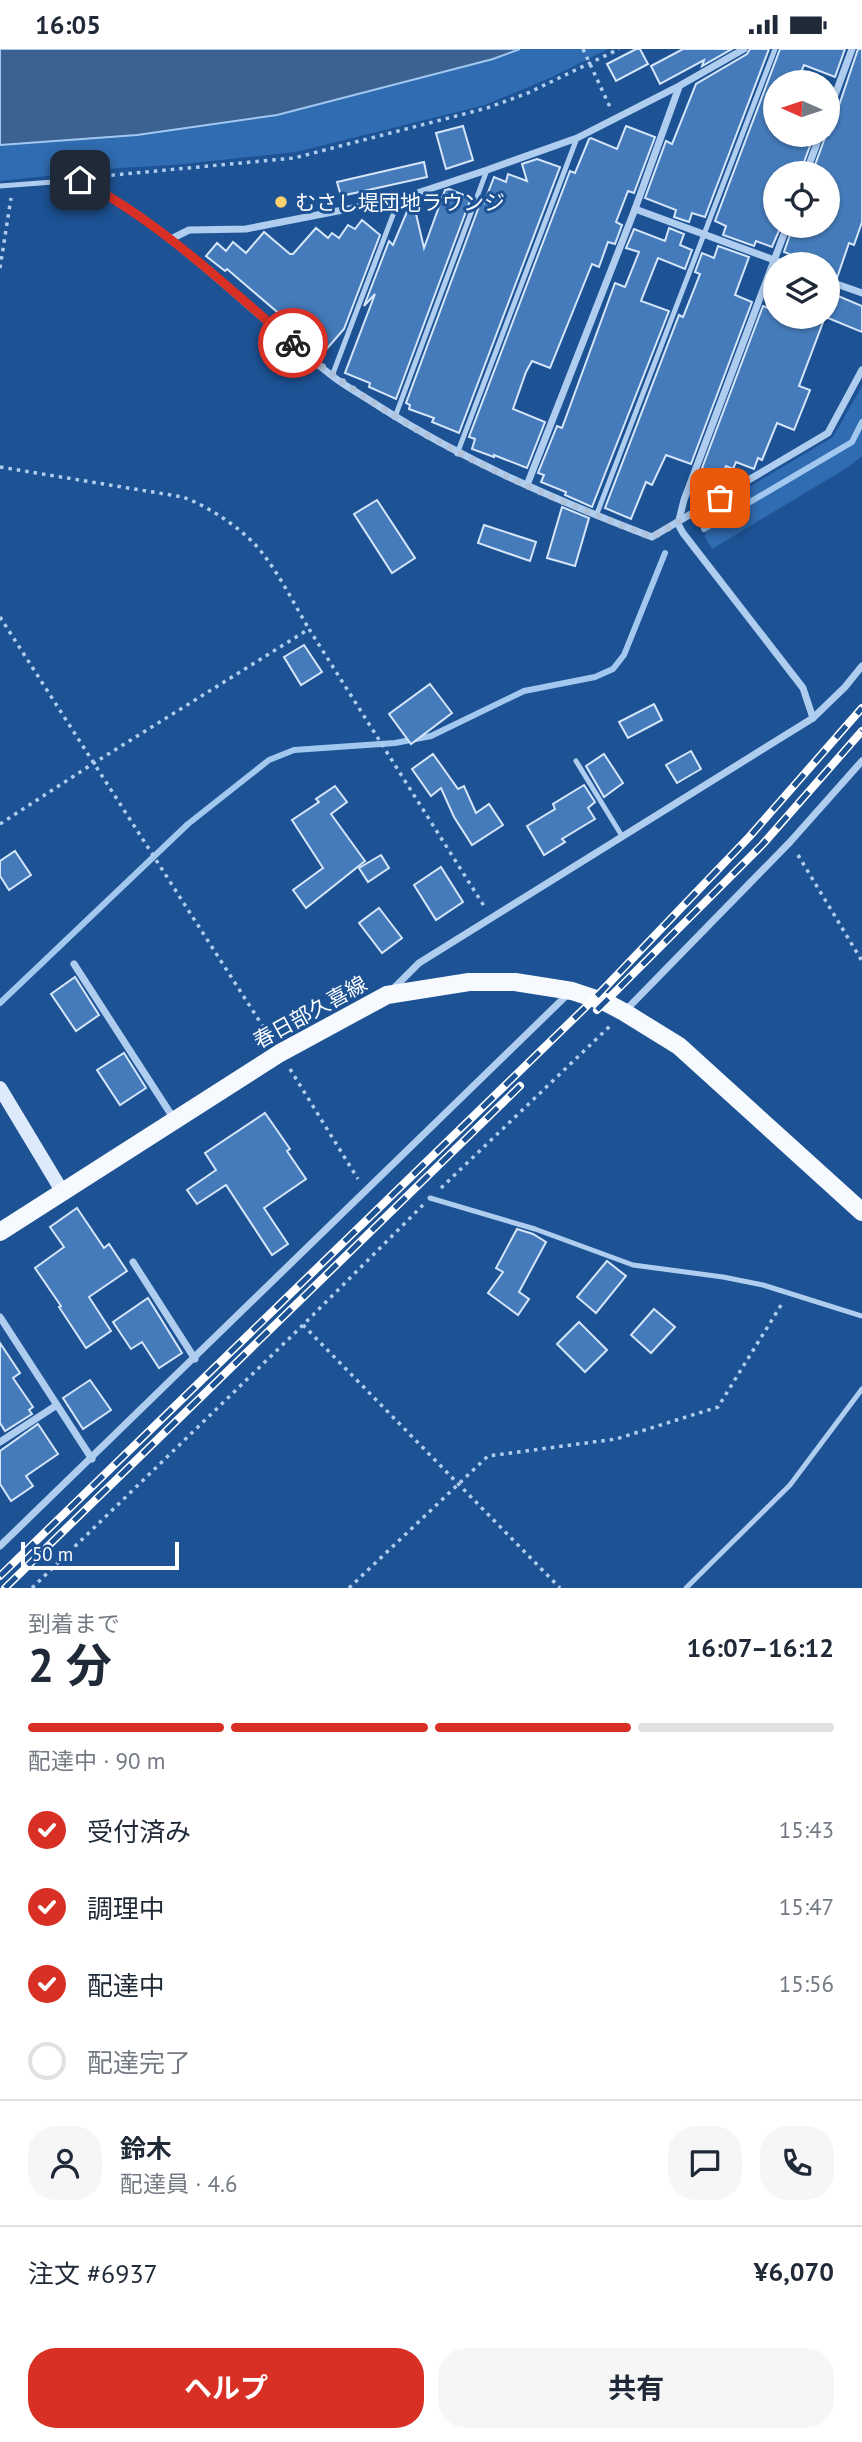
<!DOCTYPE html>
<html lang="ja">
<meta charset="utf-8">
<style>
:root{--surface:#fff;--page:#f6f6f7;--text:#1f2937;--muted:#747a83;--line:#e0e1e3;--accent:#d93025}
body{margin:0;font-family:"PT Sans","Noto Sans JP",sans-serif;background:var(--page);color:var(--text);height:100vh;display:flex;flex-direction:column;font-size:26px;white-space:nowrap}
*{box-sizing:border-box;margin:0}
p{font-size:23px;color:var(--muted)}
.icon{flex:none;width:38px;height:38px;fill:none;stroke:currentColor;stroke-width:2;stroke-linecap:round;stroke-linejoin:round}
.map{position:relative;height:1539px;overflow:hidden}
.sheet{display:flex;flex-direction:column;background:var(--surface);flex:1}
.sheet>*{flex:none}
.needle{width:46px;rotate:273deg}
.buttons{position:absolute;left:763px;top:21px;display:grid;gap:14px}
.buttons a{display:grid;place-items:center;width:77px;height:77px;border-radius:50%;background:var(--surface);box-shadow:0 2px 5px #0004;font-size:35px}
.scale{position:absolute;left:21px;bottom:18px;width:158px;box-sizing:border-box;padding-left:7px;border:4px solid #fff;border-top:0;font-size:19px;line-height:24px;white-space:nowrap;color:#fff;-webkit-text-stroke:5px #1d5294;paint-order:stroke}
.pin{position:absolute;display:grid;place-items:center;width:60px;height:60px;color:#fff;margin:-30px;border-radius:14px;box-shadow:0 4px 10px #0006}
.courier{position:absolute;display:grid;place-items:center;width:70px;height:70px;margin:-35px;border:5px solid #d93025;border-radius:50%;background:#fff;color:#222;box-shadow:0 2px 9px #0007}
.summary em{font-style:normal;font-weight:700}
.summary div{display:flex;flex-direction:column-reverse}
.summary{display:flex;align-items:center;justify-content:space-between;height:119px;padding:0 28px}
h1{font-size:46px;font-weight:700;line-height:52px}
.bar{display:grid;grid-template-columns:repeat(4,1fr);gap:10px 7px;align-content:center;height:84px;padding:0 28px}
.bar i{height:9px;border-radius:5px;background:var(--line)}
.bar .selected{background:var(--accent)}
.bar p{grid-column:span 4}
.line{display:flex;align-items:center;gap:18px;padding:0 28px;border-top:2px solid var(--line)}
.line div{flex:1}
.round{display:grid;place-items:center;flex:none;width:74px;height:74px;border-radius:28px;background:var(--page)}
ol{padding:0 28px;list-style:none}
li{display:flex;align-items:center;gap:21px;height:77px}
li p{margin-inline-start:auto}
li .icon{padding:7px;border-radius:50%;background:var(--accent);color:#fff;stroke-width:4}
li:last-child{color:var(--muted)}
li i{width:38px;height:38px;border:4px solid var(--line);border-radius:50%}
.action{display:flex;gap:14px;margin-top:auto;padding:14px 28px}
.action a{flex:1;height:80px;border-radius:28px;background:var(--accent);color:#fff;font-size:28px;font-weight:700;line-height:80px;text-align:center}
.action a+a{background:var(--page);color:var(--text)}
.status{display:flex;justify-content:space-between;align-items:center;height:49px;padding:0 35px;background:var(--surface);direction:ltr}
.status svg{height:19px;fill:currentColor}
.map>svg:first-child{display:block}
.green{fill:#306cb1}
.water{fill:#3b6291;stroke:#a2c8f0;stroke-width:2}
.lines{fill:none;stroke-linecap:round;stroke-linejoin:round}
.stream{stroke:#a2c8f0;stroke-width:6}
.building{fill:#457bba;stroke:#d5e6fa;stroke-width:2}
.path{stroke:#afcdef;stroke-width:3.5;stroke-dasharray:3.5 5;stroke-linecap:butt}
.lane{stroke:#afcdef;stroke-width:5}
.street{stroke:#afcdef;stroke-width:7}
.secondary{stroke:#dceafb;stroke-width:14}
.primary{stroke:#f6faff;stroke-width:18}
.rail-casing{stroke:#fff;stroke-width:8}
.rail{stroke:#1d5294;stroke-width:5;stroke-dasharray:16;stroke-linecap:butt}
.done{stroke:#b0c2da;stroke-width:7;stroke-dasharray:0 12.6}
.route{stroke:#d93025;stroke-width:9}
.poi-dot{fill:#fed26d;stroke:#1d5294;stroke-width:2.5}
.labels{text-anchor:middle;dominant-baseline:central;stroke-width:6;stroke-linejoin:round;paint-order:stroke}
.poi-label{font-size:21px;fill:#fff;stroke:#1d5294;text-anchor:start}
.street-label{font-size:21px;fill:#fff;stroke:#1d5294}
</style>
<div class="status"><b>16:05</b><svg viewBox="0 0 49 12"><path d="M0 12V9h3v3zM5 12V6h3v6zM10 12V3h3v9zM15 12V0h3v12zM26 1h20v11H26zM47 4h2v5h-2z"/></svg></div>
<div class="map">
<svg width="862" height="1539" viewBox="0 0 862 1539">
<rect width="100%" height="100%" fill="#1d5294"/>
<g class="green">
<polygon points="520,0 608,0 552,28 485,56 296,103 173,116 119,119 0,132 0,96 137,86 277,66 493,10"/>
<polygon points="862,337 862,407 850,417 712,500 705,488 707,463 833,388"/>
</g>
<polygon class="water" points="0,0 520,0 493,10 277,66 137,86 0,96"/>
<g class="lines">
<g class="stream">
<polyline points="704,480 852,393 862,373"/>
<polyline points="0,954 188,775 269,711 294,701 395,694 431,687 524,642 595,628 613,620 624,606 665,504"/>
</g>
</g>
<g class="building">
<polygon points="636,0 640,0 648,15 616,32 607,15"/>
<polygon points="683,0 732,0 702,17 704,11 660,35 651,17"/>
<polygon points="750,0 769,0 705,168 692,164 689,173 674,168 676,161 645,149 666,92 672,95 696,35 747,5"/>
<polygon points="780,0 845,0 835,28 804,16 797,33 775,33 775,86 814,86 800,124 775,124 775,177 781,177 772,198 756,192 754,197 723,186 726,177 715,172"/>
<polygon points="858,0 862,0 862,173 854,196 849,194 837,229 828,226 828,215 814,215 784,203 793,177 828,177 828,124 812,124 826,86 829,86"/>
<polygon points="463,77 473,111 446,120 436,84"/>
<polygon points="626,77 655,88 634,144 628,142 616,173 622,176 615,195 608,193 599,218 592,215 550,319 532,312 526,323 513,360 545,373 527,419 494,406 494,408 472,400 475,390 469,388 570,122 575,124 589,90 591,89 617,100"/>
<polygon points="537,110 560,118 459,384 432,373 434,369 409,360 410,356 406,354 481,152 484,154 494,128 506,133 508,125 527,132 522,115"/>
<polygon points="424,113 427,128 341,147 337,133"/>
<polygon points="449,140 471,149 396,350 369,338 370,334 345,324 375,245 364,257 389,192 393,196 411,153 413,152 424,199 445,141"/>
<polygon points="362,171 380,186 344,280 324,303 227,220 225,222 206,207 217,194 226,202 233,193 246,204 264,183 290,205 293,205 316,179 328,189 332,184 339,189 348,176 355,180"/>
<polygon points="669,179 684,185 680,196 692,201 685,220 658,209 641,252 669,262 592,458 565,446 566,443 541,433 544,426 538,424 557,377 562,379 615,234 625,238 639,203 626,199 634,180 665,192"/>
<polygon points="718,197 749,208 735,246 752,253 691,415 666,406 652,436 646,433 631,470 605,459 679,266 683,268 700,225 695,223 702,204 714,209"/>
<polygon points="828,238 833,240 831,244 862,257 862,283 828,269"/>
<polygon points="763,257 775,262 775,268 825,268 799,337 810,341 794,381 777,374 762,411 758,409 754,420 736,413 733,420 726,417 717,442 701,436 706,421 702,419"/>
<polygon points="377,451 415,509 392,524 354,465"/>
<polygon points="562,458 589,469 575,517 547,509"/>
<polygon points="484,476 536,493 530,512 478,494"/>
<polygon points="304,596 322,623 301,636 284,608"/>
<polygon points="430,635 452,664 411,695 389,665"/>
<polygon points="654,655 662,671 628,689 619,673"/>
<polygon points="691,702 701,720 677,734 666,716"/>
<polygon points="433,705 458,740 464,737 476,764 489,755 503,776 472,796 454,768 441,739 431,747 412,720"/>
<polygon points="604,705 623,734 604,748 586,717"/>
<polygon points="584,736 595,753 588,759 595,770 562,790 565,793 544,806 527,777 555,760 553,755"/>
<polygon points="335,737 347,753 331,765 365,812 306,859 293,841 323,819 292,771 319,753 316,750"/>
<polygon points="15,802 31,826 9,841 0,827 0,812"/>
<polygon points="381,806 389,819 368,833 359,819"/>
<polygon points="441,818 463,853 436,871 414,836"/>
<polygon points="379,859 402,889 382,904 359,874"/>
<polygon points="75,928 99,966 76,982 51,945"/>
<polygon points="124,1004 146,1039 120,1056 97,1021"/>
<polygon points="265,1064 290,1100 287,1102 306,1130 264,1159 288,1195 272,1206 226,1136 197,1155 187,1141 216,1121 205,1104"/>
<polygon points="77,1159 104,1199 109,1195 127,1222 89,1248 111,1282 86,1299 59,1258 61,1257 35,1219 64,1198 50,1178"/>
<polygon points="517,1180 533,1185 546,1193 519,1243 529,1250 518,1266 488,1244 503,1223 496,1219"/>
<polygon points="607,1212 626,1227 596,1264 577,1248"/>
<polygon points="148,1249 182,1304 159,1319 142,1293 131,1300 113,1273"/>
<polygon points="654,1260 675,1278 651,1304 631,1286"/>
<polygon points="579,1273 607,1301 585,1323 557,1295"/>
<polygon points="0,1294 20,1324 13,1329 33,1358 29,1361 32,1365 5,1382 0,1374"/>
<polygon points="90,1331 111,1361 83,1380 63,1349"/>
<polygon points="38,1375 58,1405 26,1427 33,1437 11,1452 0,1435 0,1402"/>
</g>
<g class="lines">
<g class="path">
<polyline points="583,0 610,58"/>
<polyline points="103,127 294,109 487,59 528,44 619,0"/>
<polyline points="0,219 11,149"/>
<path d="M0 418 183 448C210 458 246 482 263 505 281 528 294 555 309 580"/>
<polyline points="0,568 271,990"/>
<polyline points="0,775 94,714 309,580 484,857"/>
<polyline points="798,806 862,912"/>
<polyline points="290,1020 358,1130"/>
<polyline points="441,1139 610,977"/>
<polyline points="303,1276 560,1539"/>
<polyline points="32,1539 303,1276 423,1156"/>
<polyline points="349,1539 488,1407 616,1390 718,1358 783,1253"/>
</g>
<g class="lane">
<polyline points="0,137 80,131"/>
<polyline points="332,327 399,150"/>
<polyline points="395,368 487,121"/>
<polyline points="457,405 577,89"/>
<polyline points="596,467 775,0"/>
<polyline points="576,712 622,787"/>
<polyline points="430,1149 535,1180 633,1216 723,1228 763,1236 862,1267"/>
<polyline points="686,1539 790,1436 862,1340"/>
</g>
<g class="street">
<polyline points="828,65 852,0"/>
<polyline points="806,124 820,86"/>
<path d="M80 131C175 181 247 261 331 326 346 338 364 347 380 358 465 412 558 452 652 488L828 384 862 321"/>
<polyline points="635,160 785,215"/>
<polyline points="171,190 189,181 246,180 399,150 487,121 577,89 679,37 744,0"/>
<polyline points="828,232 862,244"/>
<polyline points="527,436 635,160 679,38"/>
<polyline points="813,669 845,638 862,617"/>
<polyline points="74,915 174,1070"/>
<polyline points="393,940 419,914 813,669 803,639 683,484 678,475 684,451 787,177"/>
<polyline points="624,963 790,793 862,712"/>
<polyline points="133,1213 195,1310"/>
<polyline points="0,1268 92,1410"/>
<polyline points="0,1393 57,1356"/>
<polyline points="0,1497 569,944"/>
</g>
<polyline class="secondary" points="0,1039 62,1142"/>
<polyline class="primary" points="0,1183 280,1004 387,946 469,933 515,933 572,942 605,953 624,963 679,997 862,1163"/>
<g class="rail-casing">
<g id="rail">
<polyline points="597,961 762,796 862,682"/>
<polyline points="0,1527 594,950 750,787 862,659"/>
<polyline points="5,1539 520,1037"/>
</g>
</g>
<use href="#rail" class="rail"/>
</g>
<g class="lines">
<path class="done" d="M293 294C399 384 524 439 652 488L720 449"/>
<path class="route" d="M80 131C160 173 225 236 293 294"/>
</g>
<circle class="poi-dot" cx="281" cy="153" r="7"/>
<g class="labels">
<g class="poi-label">
<text x="295" y="153">むさし堤団地ラウンジ</text>
</g>
<g class="street-label">
<text transform="translate(310 963) rotate(-29)">春日部久喜線</text>
</g>
</g>
</svg>
<div class="buttons">
<a><svg class="needle" viewBox="-14 -14 28 28"><path d="M0-13l5 13h-10z" fill="#e53935"/><path d="M0 13l5-13h-10z" fill="#747a83"/></svg></a>
<a><svg class="icon" aria-label="locate" viewBox="0 0 24 24"><circle cx="12" cy="12" r="6"/><path d="M12 2v4M12 18v4M2 12h4M18 12h4"/></svg></a>
<a><svg class="icon" aria-label="layers" viewBox="0 0 24 24"><path d="M12 4l9 5-9 5-9-5zM3 14l9 5 9-5"/></svg></a>
</div>
<div class="scale">50 m</div>
<div class="pin" style="left:720px;top:449px;background:#ea580c"><svg class="icon" aria-label="bag" viewBox="0 0 24 24"><path d="M5 8h14l-1 12H6zM9 8a3 3 0 0 1 6 0"/></svg></div>
<div class="pin" style="left:80px;top:131px;background:#1f2937"><svg class="icon" aria-label="home" viewBox="0 0 24 24"><path d="M3 11l9-7 9 7M6 9v11h12V9"/></svg></div>
<div class="courier" style="left:293px;top:294px"><svg class="icon" aria-label="bike" viewBox="0 0 24 24"><circle cx="6" cy="16" r="4"/><circle cx="18" cy="16" r="4"/><path d="M6 16l4-8h5l3 8M10 8l3 8H6M13 5h3"/></svg></div>
</div>
<section class="sheet">
<div class="summary"><div><h1>2 分</h1><p>到着まで</p></div><em>16:07–16:12</em></div>
<div class="bar"><i class="selected"></i><i class="selected"></i><i class="selected"></i><i></i><p>配達中 · 90 m</p></div>
<ol>
<li><svg class="icon" aria-label="check" viewBox="0 0 24 24"><path d="M5 12l5 5 9-10"/></svg>受付済み<p>15:43</p></li>
<li><svg class="icon" aria-label="check" viewBox="0 0 24 24"><path d="M5 12l5 5 9-10"/></svg>調理中<p>15:47</p></li>
<li><svg class="icon" aria-label="check" viewBox="0 0 24 24"><path d="M5 12l5 5 9-10"/></svg>配達中<p>15:56</p></li>
<li><i></i>配達完了</li>
</ol>
<div class="line" style="height:126px"><a class="round"><svg class="icon" aria-label="person" viewBox="0 0 24 24"><circle cx="12" cy="8" r="4"/><path d="M4 21q1-7 8-7t8 7"/></svg></a><div><b>鈴木</b><p>配達員 · 4.6</p></div><a class="round"><svg class="icon" aria-label="chat" viewBox="0 0 24 24"><path d="M4 5h16v11H9l-5 4z"/></svg></a><a class="round"><svg class="icon" aria-label="phone" viewBox="0 0 24 24"><path d="M5 4h4l2 5-3 2q2 4 5 5l2-3 5 2v4C11 20 4 13 5 4z"/></svg></a></div>
<div class="line" style="height:91px"><div>注文 #6937</div><b>¥6,070</b></div>
<div class="action"><a>ヘルプ</a><a>共有</a></div>
</section>
